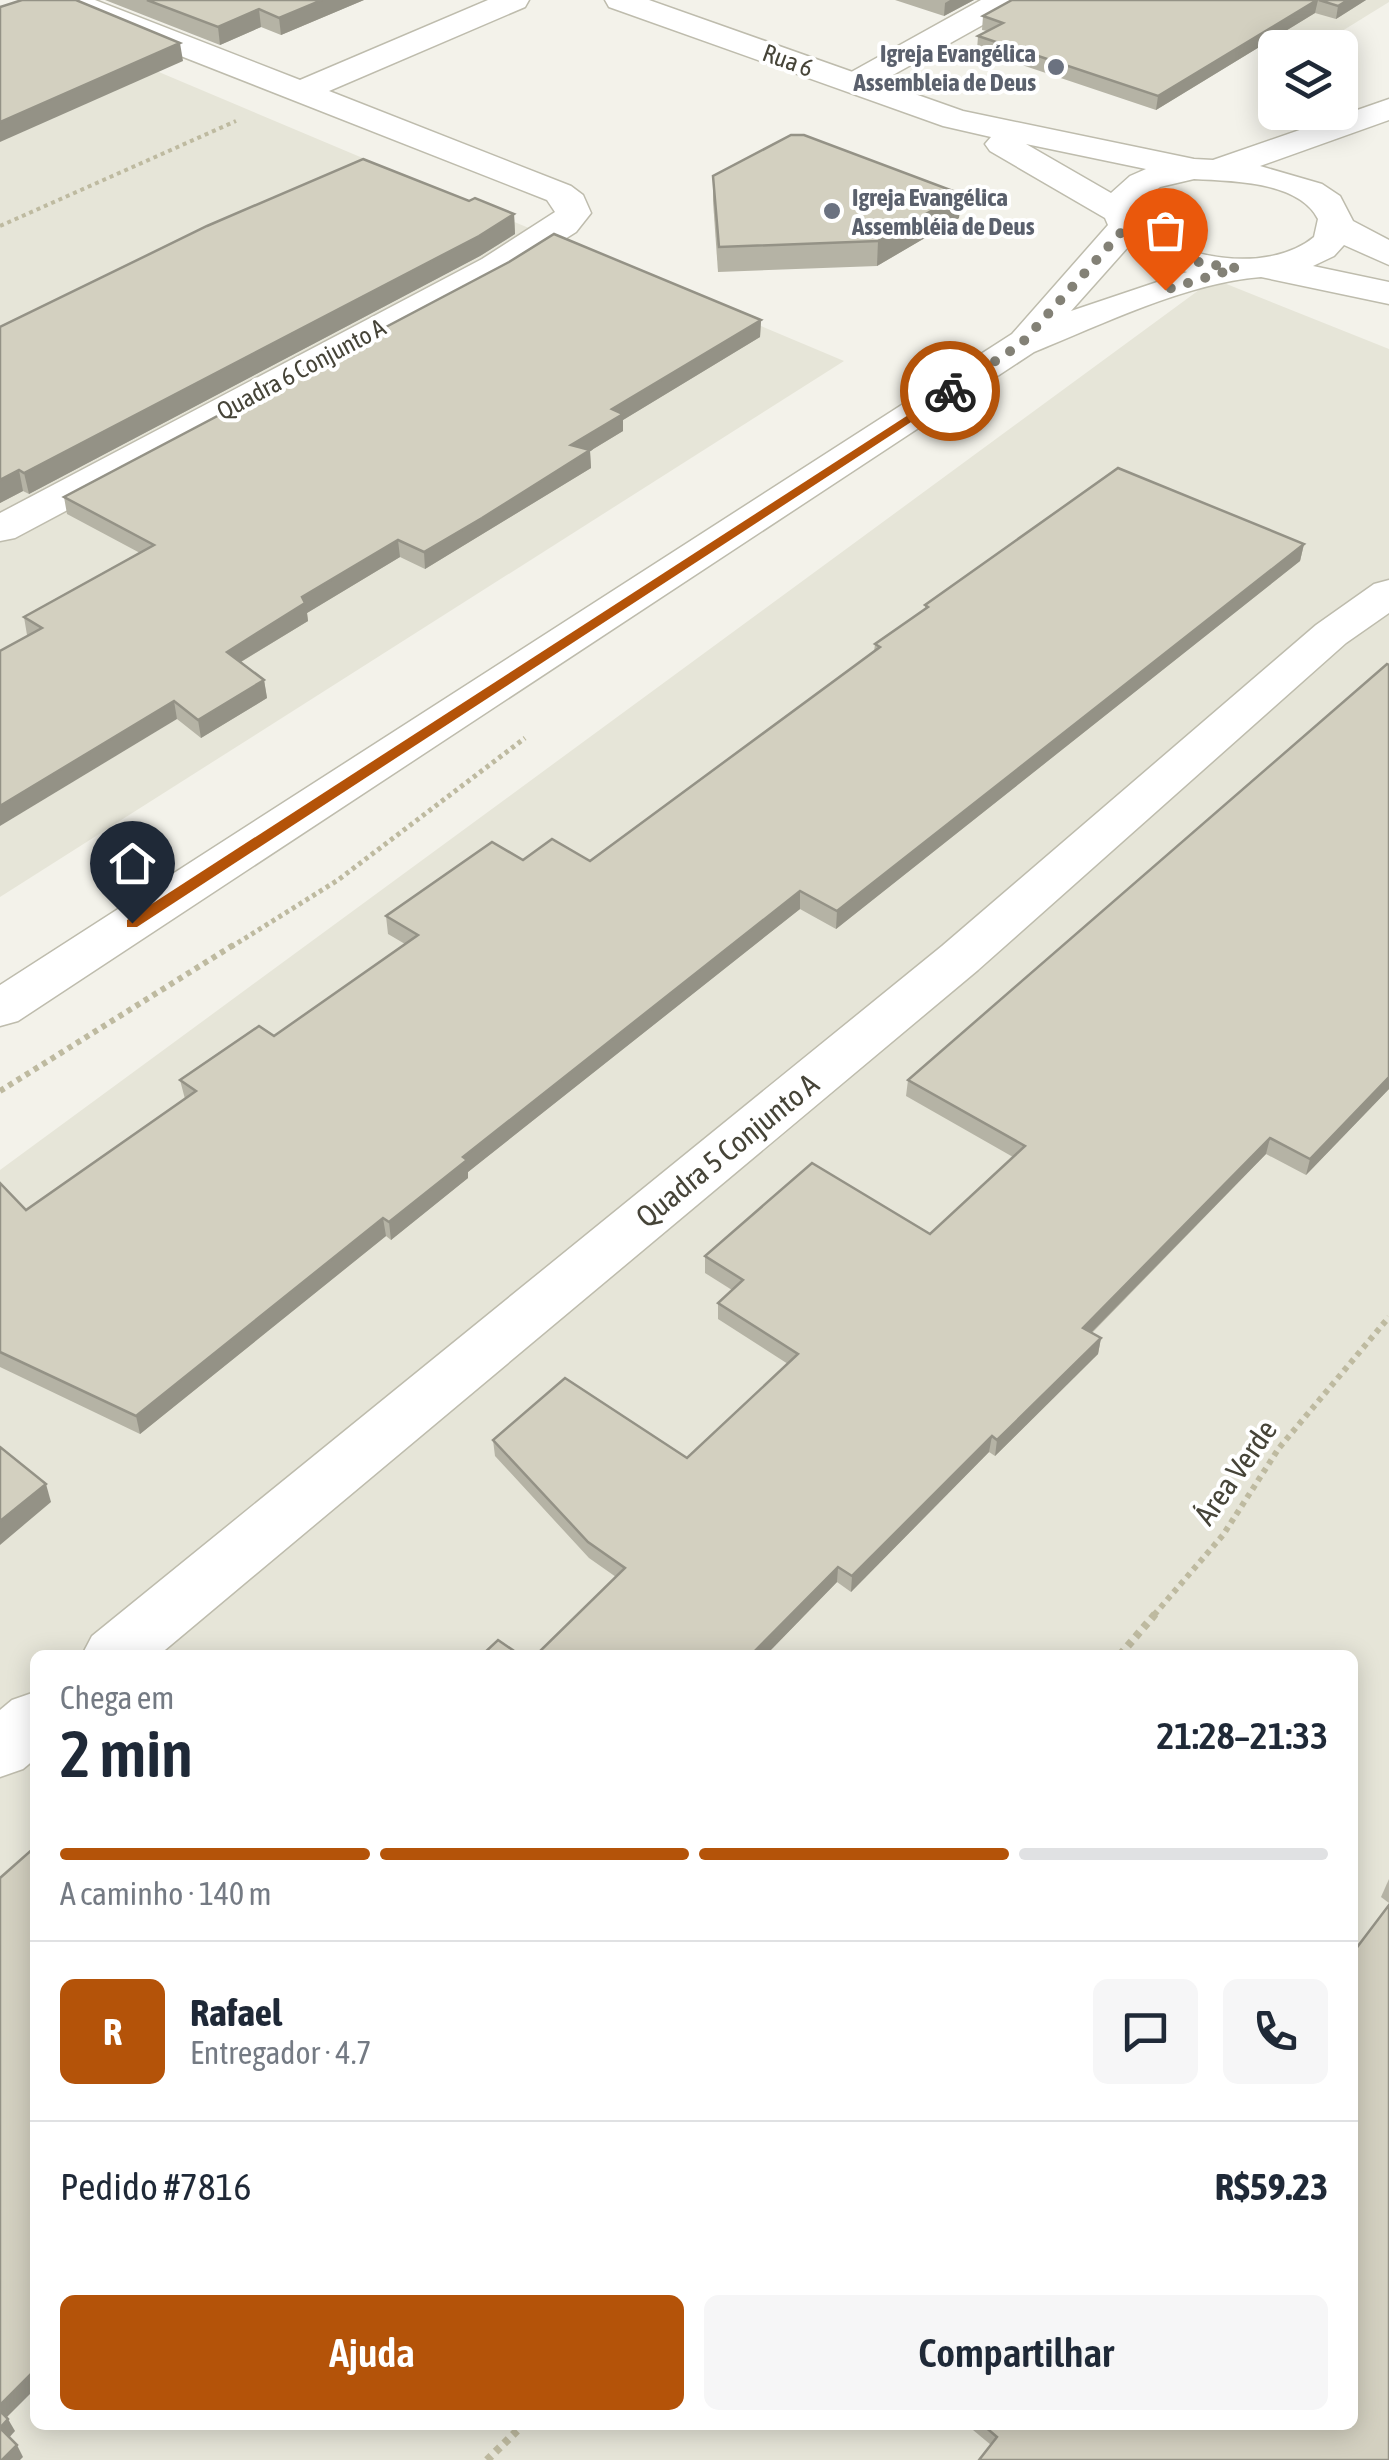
<!DOCTYPE html>
<html lang="pt">
<meta charset="utf-8">
<style>
:root{--surface:#fff;--page:#f6f6f7;--text:#1f2937;--muted:#747a83;--line:#e0e1e3;--accent:#b45309}
body{margin:0;font-family:"Asap Condensed",sans-serif;background:var(--page);color:var(--text);height:100vh;display:flex;flex-direction:column;font-size:38px;white-space:nowrap}
*{box-sizing:border-box;margin:0}
p{font-size:32px;color:var(--muted)}
.icon{flex:none;width:55px;height:55px;fill:none;stroke:currentColor;stroke-width:2;stroke-linecap:round;stroke-linejoin:round}
.map{position:relative;flex:1;overflow:hidden}
.panel{position:absolute;left:30px;top:1650px;width:1328px;height:780px;display:flex;flex-direction:column;background:var(--surface);border-radius:15px;box-shadow:0 5px 25px #0003}
.panel>*{flex:none}
.buttons{position:absolute;left:1258px;top:30px;display:grid;gap:20px}
.buttons a{display:grid;place-items:center;width:100px;height:100px;border-radius:15px;background:var(--surface);box-shadow:0 5px 25px #0003;font-size:50px}
.pin{position:absolute;display:grid;place-items:center;width:85px;height:85px;color:#fff;margin:-102px -42px;border-radius:50% 50% 50% 0;rotate:-45deg;box-shadow:0 0 10px #0007}
.pin .icon{rotate:45deg}
.courier{position:absolute;display:grid;place-items:center;width:100px;height:100px;margin:-50px;border:8px solid #b45309;border-radius:50%;background:#fff;color:#222;box-shadow:0 2px 12px #0007}
.headline em{font-style:normal;font-weight:600}
.headline div{display:flex;flex-direction:column-reverse}
.headline{display:flex;align-items:center;justify-content:space-between;height:170px;padding:0 30px}
h1{font-size:65px;font-weight:600;line-height:75px}
.bar{display:grid;grid-template-columns:repeat(4,1fr);gap:15px 10px;align-content:center;height:120px;padding:0 30px}
.bar i{height:12px;border-radius:8px;background:var(--line)}
.bar .active{background:var(--accent)}
.bar p{grid-column:span 4}
.line{display:flex;align-items:center;gap:25px;padding:0 30px;border-top:2px solid var(--line)}
.line div{flex:1}
.round{display:grid;place-items:center;flex:none;width:105px;height:105px;border-radius:15px;background:var(--page)}
.button{display:flex;gap:20px;margin-top:auto;padding:20px 30px}
.button a{flex:1;height:115px;border-radius:15px;background:var(--accent);color:#fff;font-size:40px;font-weight:600;line-height:115px;text-align:center}
.button a+a{background:var(--page);color:var(--text)}
.map>svg:first-child{display:block}
.residential{fill:#e6e5d8;fill-rule:evenodd}
.lines{fill:none;stroke-linecap:round;stroke-linejoin:round}
.minor-casing{stroke:#bebcad;stroke-width:3}
.tertiary-casing{stroke:#bebcad;stroke-width:3}
.path-far3{stroke:#bebaa0;stroke-width:4;stroke-dasharray:4 4;stroke-linecap:butt}
.path-far2{stroke:#bebaa0;stroke-width:5;stroke-dasharray:4 4;stroke-linecap:butt}
.path-far1{stroke:#bebaa0;stroke-width:6;stroke-dasharray:5 5;stroke-linecap:butt}
.path{stroke:#bebaa0;stroke-width:8;stroke-dasharray:6 6;stroke-linecap:butt}
.minor{fill:#fff;fill-rule:evenodd}
.tertiary{fill:#fff;fill-rule:evenodd}
.wall{fill:#b5b3a5}
.shaded-wall{fill:#949286}
.building{fill:#d3d0c0;stroke:#949286;stroke-width:2.5}
.route{fill:#b45309}
.done{stroke:#838176;stroke-width:10;stroke-dasharray:0 18}
.worship-dot{fill:#6b7280;stroke:#fff;stroke-width:4}
.labels{text-anchor:middle;dominant-baseline:central;stroke-width:8;stroke-linejoin:round;paint-order:stroke}
.far-worship-label{font-size:25px;font-weight:bold;fill:#5b616d;stroke:#fff;text-anchor:end}
.far-street-label{font-size:25px;fill:#464438;stroke:#fff}
.street-label{font-size:30px;fill:#464438;stroke:#fff}
</style>
<div class="map">
<svg width="1389" height="2460" viewBox="0 0 1389 2460">
<rect width="100%" height="100%" fill="#f3f2ea"/>
<g class="residential">
<polygon points="1184,0 1389,0 1389,2 1321,44"/>
<polygon points="0,5 844,361 0,897"/>
<path d="M1214 279 1389 349V2460H0V1170ZM35 1655H1352V2425H35Z"/>
</g>
<g class="lines">
<g class="minor-casing">
<g id="minor">
<polygon points="52,0 95,0 300,80 488,0 529,0 525,7 329,91 571,186 583,195 591,213 576,232 508,275 15,538 0,541 0,513 482,259 555,212 547,200 56,7"/>
<polygon points="981,0 1019,0 1015,7 866,90 844,90 839,83 844,76"/>
<polygon points="1389,580 1389,613 1346,643 978,970 159,1655 82,1655 92,1636 942,946 1316,625 1374,584"/>
<polygon points="35,1692 35,1759 23,1769 0,1777 0,1710 12,1700"/>
</g>
</g>
<g class="tertiary-casing">
<path id="tertiary" d="M605 0H649L963 111 1194 159 1213 160 1389 99V120L1260 166 1322 184 1340 196 1353 221 1389 240V265L1344 245 1334 256 1313 266 1389 282V304L1261 277C1186 283 1103 324 1034 352L18 1021 0 1026V985L1012 334 1108 225 1105 218 990 151 985 144 991 137 943 126 609 7ZM1026 144 1146 169 1130 176 1111 193ZM1194 179C1231 181 1299 181 1318 219L1314 237C1271 273 1179 262 1142 222L1139 204 1160 187ZM1128 247 1158 264 1187 272 1071 311Z"/>
</g>
<polyline class="path-far3" points="0,226 236,121"/>
<polyline class="path-far2" points="231,947 338,880 525,738"/>
<g class="path-far1">
<polyline points="0,1091 235,944"/>
<polyline points="1154,1615 1223,1535 1279,1448 1389,1317"/>
</g>
<g class="path">
<polyline points="1120,1655 1156,1613"/>
<polyline points="487,2460 523,2425"/>
</g>
<use href="#minor" class="minor"/>
<use href="#tertiary" class="tertiary"/>
</g>
<g class="wall">
<polygon points="105,0 364,0 281,35 261,27 220,45"/>
<polygon points="895,0 974,0 944,16"/>
<polygon points="1012,0 1366,0 1336,19 1315,13 1156,110 977,50 978,36 987,31 982,30 983,16"/>
<polygon points="713,176 961,194 959,218 877,266 718,272 713,201"/>
<polygon points="469,201 514,214 515,234 480,256 29,494 23,491 0,503 0,327"/>
<polygon points="761,320 760,337 623,420 623,431 590,451 591,468 425,569 400,557 307,613 308,621 241,662 264,680 267,698 201,738 177,719 27,635 24,617 140,553 67,514 64,497"/>
<polygon points="1304,544 1300,561 836,929 800,909 468,1172 468,1178 391,1240 386,1236 140,1434 0,1367 0,1183 26,1210 185,1099 180,1080 274,1036 405,944 388,934 386,916 523,860 590,861 874,652 875,644 925,609 925,605"/>
<polygon points="908,1080 1389,1089 1306,1175 1266,1154 1092,1333 1101,1338 1098,1354 995,1456 989,1452 851,1592 837,1582 766,1655 536,1655 616,1577 589,1558 495,1456 493,1440 687,1458 788,1364 718,1319 718,1303 732,1290 705,1273 705,1256 930,1234 1013,1157 906,1096"/>
<polygon points="1389,1879 1389,1903 1381,1897"/>
<polygon points="975,2425 1352,2425 991,2445 973,2430"/>
</g>
<g class="shaded-wall">
<polygon points="322,0 364,0 281,35 279,18"/>
<polygon points="950,0 974,0 944,16 945,3"/>
<polygon points="1318,0 1315,13 1156,110 1158,96"/>
<polygon points="1348,0 1366,0 1336,19 1338,6"/>
<polygon points="259,9 261,27 220,45 218,27"/>
<polygon points="180,43 183,61 0,142 0,122"/>
<polygon points="961,194 959,218 877,266 878,241"/>
<polygon points="514,214 515,234 480,256 29,494 24,473"/>
<polygon points="761,320 760,337 623,420 623,431 590,451 591,468 425,569 424,552 571,445 612,409"/>
<polygon points="19,470 23,491 0,503 0,480"/>
<polygon points="398,540 400,557 307,613 308,621 229,669 227,652 302,597"/>
<polygon points="1304,544 1300,561 836,929 837,911"/>
<polygon points="264,680 267,698 201,738 198,720"/>
<polygon points="174,701 177,719 0,826 0,806"/>
<polygon points="800,891 800,909 468,1172 468,1178 391,1240 389,1222 463,1157"/>
<polygon points="1389,1077 1389,1089 1306,1175 1310,1159"/>
<polygon points="1270,1138 1266,1154 1080,1344 1083,1328"/>
<polygon points="383,1218 386,1236 140,1434 136,1416"/>
<polygon points="1101,1338 1098,1354 995,1456 997,1440"/>
<polygon points="992,1436 989,1452 851,1592 852,1576"/>
<polygon points="46,1484 51,1502 0,1545 0,1521"/>
<polygon points="838,1567 837,1582 766,1655 751,1655"/>
<polygon points="35,2370 35,2389 4,2420 0,2413 0,2405"/>
<polygon points="8,2419 15,2431 7,2440 0,2428"/>
<polygon points="17,2445 23,2457 20,2460 2,2460"/>
</g>
<g class="building">
<polygon points="22,0 76,0 180,43 0,122 0,7"/>
<polygon points="147,0 322,0 279,18 259,9 218,27"/>
<polygon points="1012,0 1317,0 1158,96 978,36 1003,23 983,16"/>
<polygon points="1319,0 1348,0 1338,6"/>
<polygon points="791,135 804,135 961,194 878,241 719,247 713,176"/>
<polygon points="363,159 469,201 475,198 514,214 479,236 24,473 19,470 0,480 0,327 207,226"/>
<polygon points="554,234 761,320 612,409 623,414 571,445 590,450 482,518 424,552 398,540 302,597 305,603 227,652 264,680 198,720 174,701 0,806 0,651 42,628 24,617 154,545 64,497 509,262"/>
<polygon points="1118,468 1304,544 837,911 800,891 463,1157 467,1160 389,1222 383,1218 136,1416 0,1352 0,1183 26,1210 196,1091 180,1080 259,1026 274,1036 418,935 386,916 492,842 523,860 552,839 590,861 880,647 875,644 928,607 925,605"/>
<polygon points="1387,664 1389,665 1389,1077 1310,1159 1270,1138 1083,1328 1101,1338 997,1440 992,1436 852,1576 838,1567 751,1655 745,1653 744,1655 536,1655 625,1568 588,1542 493,1440 565,1378 687,1458 798,1354 718,1303 743,1280 705,1256 812,1163 930,1234 1025,1146 908,1080"/>
<polygon points="0,1447 46,1484 0,1521"/>
<polygon points="498,1640 520,1655 482,1655"/>
<polygon points="35,1847 35,2370 0,2405 0,1878"/>
<polygon points="1389,1905 1389,2460 979,2460 997,2437 983,2425 1352,2425 1352,1954"/>
<polygon points="0,2411 8,2419 0,2428"/>
<polygon points="0,2428 17,2445 2,2460 0,2460"/>
</g>
<polygon class="route" points="950,388 954,394 137,927 127,927 127,920"/>
<g class="lines">
<path class="done" d="M950 391 1021 344 1126 227C1159 256 1194 263 1237 268L1165 290"/>
</g>
<g class="worship-dot">
<circle cx="1056" cy="67" r="10"/>
<circle cx="832" cy="211" r="10"/>
</g>
<g class="labels">
<g class="far-worship-label">
<text x="1036" y="53">Igreja Evangélica<tspan x="1036" dy="29">Assembleia de Deus</tspan></text>
<text x="852" y="197" text-anchor="start">Igreja Evangélica<tspan x="852" dy="29">Assembléia de Deus</tspan></text>
</g>
<g class="far-street-label">
<text transform="translate(788 60) rotate(20)">Rua 6</text>
<text transform="translate(301 369) rotate(-28)">Quadra 6 Conjunto A</text>
</g>
<g class="street-label">
<text transform="translate(727 1150) rotate(-39)">Quadra 5 Conjunto A</text>
<text transform="translate(1235 1472) rotate(-55)">Área Verde</text>
</g>
</g>
</svg>
<div class="buttons">
<a><svg class="icon" aria-label="layers" viewBox="0 0 24 24"><path d="M12 4l9 5-9 5-9-5zM3 14l9 5 9-5"/></svg></a>
</div>
<div class="pin" style="left:1165px;top:290px;background:#ea580c"><svg class="icon" aria-label="bag" viewBox="0 0 24 24"><path d="M5 8h14l-1 12H6zM9 8a3 3 0 0 1 6 0"/></svg></div>
<div class="pin" style="left:132px;top:923px;background:#1f2937"><svg class="icon" aria-label="home" viewBox="0 0 24 24"><path d="M3 11l9-7 9 7M6 9v11h12V9"/></svg></div>
<div class="courier" style="left:950px;top:391px"><svg class="icon" aria-label="bike" viewBox="0 0 24 24"><circle cx="6" cy="16" r="4"/><circle cx="18" cy="16" r="4"/><path d="M6 16l4-8h5l3 8M10 8l3 8H6M13 5h3"/></svg></div>
<section class="panel">
<div class="headline"><div><h1>2 min</h1><p>Chega em</p></div><em>21:28–21:33</em></div>
<div class="bar"><i class="active"></i><i class="active"></i><i class="active"></i><i></i><p>A caminho · 140 m</p></div>
<div class="line" style="height:180px"><b class="round" style="background:var(--accent);color:#fff">R</b><div><b>Rafael</b><p>Entregador · 4.7</p></div><a class="round"><svg class="icon" aria-label="chat" viewBox="0 0 24 24"><path d="M4 5h16v11H9l-5 4z"/></svg></a><a class="round"><svg class="icon" aria-label="phone" viewBox="0 0 24 24"><path d="M5 4h4l2 5-3 2q2 4 5 5l2-3 5 2v4C11 20 4 13 5 4z"/></svg></a></div>
<div class="line" style="height:130px"><div>Pedido #7816</div><b>R$59.23</b></div>
<div class="button"><a>Ajuda</a><a>Compartilhar</a></div>
</section>
</div>
